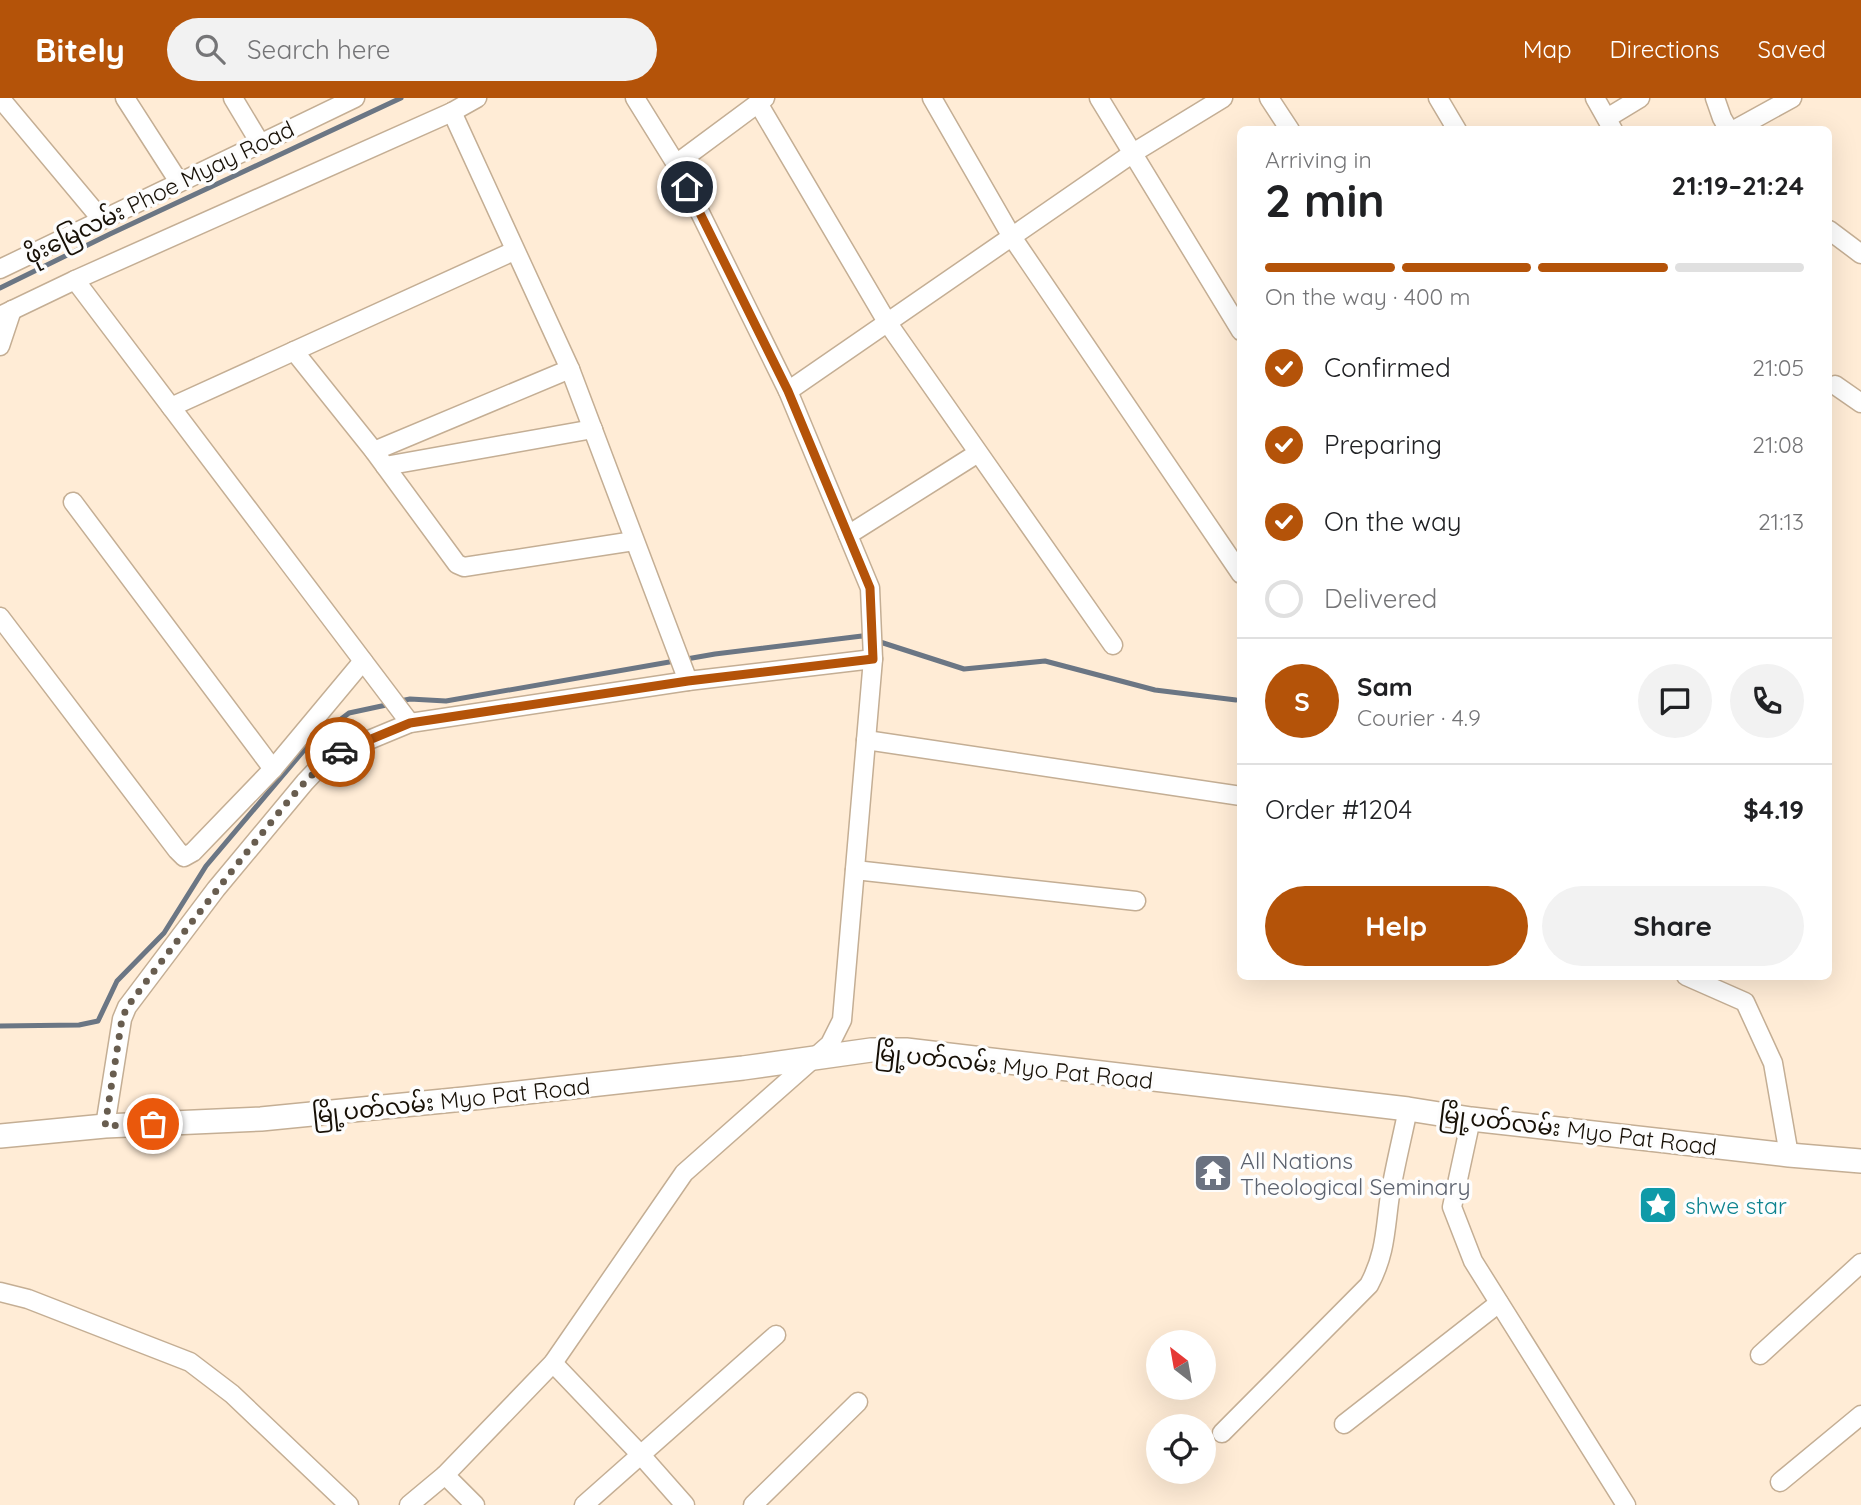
<!DOCTYPE html>
<meta charset="utf-8">
<style>
:root{--surface:#fff;--page:#f2f2f2;--text:#202124;--muted:#757577;--line:#e0e0e0;--accent:#b45309}
body{margin:0;font-family:Quicksand,"Noto Sans Myanmar",sans-serif;background:var(--page);color:var(--text);height:100vh;display:flex;flex-direction:column;font-size:26px;white-space:nowrap}
*{box-sizing:border-box;margin:0}
p{font-size:23px;color:var(--muted)}
.icon{flex:none;width:38px;height:38px;fill:none;stroke:currentColor;stroke-width:2;stroke-linecap:round;stroke-linejoin:round}
.map{position:relative;flex:1;overflow:hidden}
.sheet{position:absolute;left:1237px;top:28px;width:595px;height:854px;display:flex;flex-direction:column;background:var(--surface);border-radius:10px;box-shadow:0 7px 28px #0002}
.sheet>*{flex:none}
.needle{width:46px;rotate:329deg}
.fabs{position:absolute;left:1146px;top:1232px;display:grid;gap:14px}
.fabs a{display:grid;place-items:center;width:70px;height:70px;border-radius:50%;background:var(--surface);box-shadow:0 7px 28px #0002;font-size:35px}
.pin{position:absolute;display:grid;place-items:center;width:60px;height:60px;color:#fff;margin:-30px;border:4px solid #fff;border-radius:50%;box-shadow:0 2px 7px #0007}
.courier{position:absolute;display:grid;place-items:center;width:70px;height:70px;margin:-35px;border:5px solid #b45309;border-radius:50%;background:#fff;color:#222;box-shadow:0 2px 9px #0007}
.summary em{font-style:normal;font-weight:700}
.summary div{display:flex;flex-direction:column-reverse}
.summary{display:flex;align-items:center;justify-content:space-between;height:119px;padding:0 28px}
h1{font-size:46px;font-weight:700;line-height:52px}
.bar{display:grid;grid-template-columns:repeat(4,1fr);gap:10px 7px;align-content:center;height:84px;padding:0 28px}
.bar i{height:9px;border-radius:5px;background:var(--line)}
.bar .current{background:var(--accent)}
.bar p{grid-column:span 4}
.line{display:flex;align-items:center;gap:18px;padding:0 28px;border-top:2px solid var(--line)}
.line div{flex:1}
.round{display:grid;place-items:center;flex:none;width:74px;height:74px;border-radius:37px;background:var(--page)}
ol{padding:0 28px;list-style:none}
li{display:flex;align-items:center;gap:21px;height:77px}
li p{margin-inline-start:auto}
li .icon{padding:7px;border-radius:50%;background:var(--accent);color:#fff;stroke-width:4}
li:last-child{color:var(--muted)}
li i{width:38px;height:38px;border:4px solid var(--line);border-radius:50%}
.action{display:flex;gap:14px;margin-top:auto;padding:14px 28px}
.action a{flex:1;height:80px;border-radius:42px;background:var(--accent);color:#fff;font-size:28px;font-weight:700;line-height:80px;text-align:center}
.action a+a{background:var(--page);color:var(--text)}
header{display:flex;align-items:center;gap:42px;box-sizing:border-box;height:98px;padding:0 35px;background:var(--accent);color:#fff}
header strong{font-size:33px}
nav{display:flex;gap:38px;margin-inline-start:auto;font-size:24px}
.search{width:490px;height:63px;background:var(--page);display:flex;align-items:center;gap:18px;box-sizing:border-box;padding:0 24px;border-radius:38px;color:var(--muted);font-size:26px}
.map>svg:first-child{display:block}
.lines{fill:none;stroke-linecap:round;stroke-linejoin:round}
.stream{stroke:#6b7684;stroke-width:5}
.minor-casing{stroke:#c4ae94;stroke-width:21}
.major-casing{stroke:#c4ae94;stroke-width:26}
.minor{stroke:#fff;stroke-width:18}
.major{stroke:#fff;stroke-width:23}
.done{stroke:#685d4f;stroke-width:7;stroke-dasharray:0 12.6}
.route{stroke:#b45309;stroke-width:9}
.labels{text-anchor:middle;dominant-baseline:central;stroke-width:7;stroke-linejoin:round;paint-order:stroke}
.street-label{font-size:23px;fill:#171006;stroke:#fdfdfd}
.worship-label{font-size:23px;fill:#5b616d;stroke:#fdfdfd;text-anchor:start}
.culture-label{font-size:23px;fill:#0d838f;stroke:#fdfdfd;text-anchor:start}
</style>
<header>
<strong>Bitely</strong>
<div class="search"><svg class="icon" aria-label="search" viewBox="0 0 24 24"><circle cx="10" cy="10" r="6"/><path d="M15 15l6 6"/></svg>Search here</div>
<nav><a>Map</a><a>Directions</a><a>Saved</a></nav>
</header>
<div class="map">
<svg width="1861" height="1407" viewBox="0 0 1861 1407">
<rect width="100%" height="100%" fill="#ffecd6"/>
<g class="lines">
<g class="stream">
<polyline points="0,190 110,136 401,0"/>
<polyline points="877,543 964,571 1045,563 1155,592 1236,602"/>
<polyline points="400,603 410,601 446,603 715,556 862,538 867,540"/>
<polyline points="0,928 79,927 98,923 117,883 164,835 206,768 311,644 349,615 391,606"/>
</g>
<g class="minor-casing">
<g id="minor">
<polyline points="0,0 102,122"/>
<polyline points="125,0 179,84"/>
<polyline points="233,0 260,45"/>
<polyline points="932,0 1012,139 1241,476"/>
<polyline points="1099,0 1241,233"/>
<polyline points="1269,0 1290,32"/>
<polyline points="1438,0 1457,32"/>
<polyline points="1595,0 1613,32"/>
<polyline points="1715,0 1722,20 1729,32"/>
<polyline points="758,5 887,224 1113,547"/>
<polyline points="452,14 570,271 688,583"/>
<polyline points="1607,20 1640,0"/>
<polyline points="1734,32 1792,0"/>
<polyline points="676,66 765,0"/>
<polyline points="1829,132 1861,156"/>
<polyline points="0,171 355,0"/>
<polyline points="75,182 410,625"/>
<polyline points="0,218 75,182 452,14 477,0"/>
<polyline points="0,248 12,212"/>
<polyline points="294,253 374,353 457,466 464,469 634,443"/>
<polyline points="1835,287 1861,305"/>
<polyline points="788,293 1133,55 1223,0"/>
<polyline points="171,309 514,153"/>
<polyline points="374,353 570,271"/>
<polyline points="385,368 593,331"/>
<polyline points="73,404 273,671"/>
<polyline points="848,437 978,355"/>
<polyline points="0,519 177,752 184,759 193,754 273,671 363,563"/>
<polyline points="866,642 1241,698"/>
<polyline points="855,772 1136,803"/>
<polyline points="1686,878 1745,904 1773,965 1789,1057"/>
<polyline points="1471,1021 1452,1109 1473,1163 1626,1407"/>
<polyline points="105,1028 122,921 127,909 216,791 305,684 323,665 340,654 410,625 688,583 873,561"/>
<polyline points="0,1194 28,1201 190,1264 232,1296 349,1407"/>
<polyline points="1760,1257 1861,1165"/>
<polyline points="553,1265 640,1356 685,1407"/>
<polyline points="1344,1326 1499,1205"/>
<path d="M1222 1335 1369 1187C1386 1155 1385 1131 1390 1097 1395 1068 1402 1040 1408 1011"/>
<polyline points="445,1377 475,1407"/>
<polyline points="1780,1384 1861,1317"/>
<polyline points="409,1407 445,1377 553,1265 684,1075 830,946 842,922 873,561 870,490 788,293 676,66 635,0"/>
<polyline points="584,1407 776,1237"/>
<polyline points="753,1407 858,1304"/>
</g>
</g>
<g class="major-casing">
<polyline id="major" points="0,1038 105,1028 261,1021 464,1001 743,970 871,952 906,952 1408,1011 1471,1021 1789,1057 1861,1063"/>
</g>
<use href="#minor" class="minor"/>
<use href="#major" class="major"/>
</g>
<g class="lines">
<path class="done" d="M153 1026 105 1028 122 921 127 909C170 852 214 795 259 739 284 709 307 676 340 654"/>
<polyline class="route" points="340,654 410,625 688,583 873,561 870,490 788,293 687,89"/>
</g>
<defs>
<g id="temple-square" transform="scale(2.0125)"><rect x="-9" y="-9" width="18" height="18" rx="4" fill="#6b7280" stroke="#fdfdfd"/><path d="M0-6L5-2H3V0L6.5 2.5H4V6H1.5V3h-3V6H-4V2.5H-6.5L-3 0V-2H-5Z" fill="#fff"/></g>
<g id="sight-square" transform="scale(2.0125)"><rect x="-9" y="-9" width="18" height="18" rx="4" fill="#0f9aa8" stroke="#fdfdfd"/><path d="M0-6L1.8-2.2L6-1.7L2.9 1.2L3.7 5.4L0 3.3L-3.7 5.4L-2.9 1.2L-6-1.7L-1.8-2.2Z" fill="#fff"/></g>
</defs>
<g fill-rule="evenodd">
<use href="#temple-square" x="1213" y="1075"/>
<use href="#sight-square" x="1658" y="1107"/>
</g>
<g class="labels">
<g class="street-label">
<text transform="translate(159 94) rotate(-26)">ဖိုးမြေလမ်း Phoe Myay Road</text>
<text transform="translate(1014 968) rotate(6)">မြို့ပတ်လမ်း Myo Pat Road</text>
<text transform="translate(451 1002) rotate(-6)">မြို့ပတ်လမ်း Myo Pat Road</text>
<text transform="translate(1578 1032) rotate(7)">မြို့ပတ်လမ်း Myo Pat Road</text>
</g>
<g class="worship-label">
<text x="1240" y="1062">All Nations<tspan x="1240" dy="26">Theological Seminary</tspan></text>
</g>
<g class="culture-label">
<text x="1685" y="1107">shwe star</text>
</g>
</g>
</svg>
<div class="fabs">
<a><svg class="needle" viewBox="-14 -14 28 28"><path d="M0-13l5 13h-10z" fill="#e53935"/><path d="M0 13l5-13h-10z" fill="#757577"/></svg></a>
<a><svg class="icon" aria-label="locate" viewBox="0 0 24 24"><circle cx="12" cy="12" r="6"/><path d="M12 2v4M12 18v4M2 12h4M18 12h4"/></svg></a>
</div>
<div class="pin" style="left:153px;top:1026px;background:#ea580c"><svg class="icon" aria-label="bag" viewBox="0 0 24 24"><path d="M5 8h14l-1 12H6zM9 8a3 3 0 0 1 6 0"/></svg></div>
<div class="pin" style="left:687px;top:89px;background:#1f2937"><svg class="icon" aria-label="home" viewBox="0 0 24 24"><path d="M3 11l9-7 9 7M6 9v11h12V9"/></svg></div>
<div class="courier" style="left:340px;top:654px"><svg class="icon" aria-label="car" viewBox="0 0 24 24"><path d="M5 17H2v-5l4-1 3-4h7l3 4 3 1v5h-3M9 17h6M6 11h13"/><circle cx="7" cy="17" r="2"/><circle cx="17" cy="17" r="2"/></svg></div>
<section class="sheet">
<div class="summary"><div><h1>2 min</h1><p>Arriving in</p></div><em>21:19–21:24</em></div>
<div class="bar"><i class="current"></i><i class="current"></i><i class="current"></i><i></i><p>On the way · 400 m</p></div>
<ol>
<li><svg class="icon" aria-label="check" viewBox="0 0 24 24"><path d="M5 12l5 5 9-10"/></svg>Confirmed<p>21:05</p></li>
<li><svg class="icon" aria-label="check" viewBox="0 0 24 24"><path d="M5 12l5 5 9-10"/></svg>Preparing<p>21:08</p></li>
<li><svg class="icon" aria-label="check" viewBox="0 0 24 24"><path d="M5 12l5 5 9-10"/></svg>On the way<p>21:13</p></li>
<li><i></i>Delivered</li>
</ol>
<div class="line" style="height:126px"><b class="round" style="background:var(--accent);color:#fff">S</b><div><b>Sam</b><p>Courier · 4.9</p></div><a class="round"><svg class="icon" aria-label="chat" viewBox="0 0 24 24"><path d="M4 5h16v11H9l-5 4z"/></svg></a><a class="round"><svg class="icon" aria-label="phone" viewBox="0 0 24 24"><path d="M5 4h4l2 5-3 2q2 4 5 5l2-3 5 2v4C11 20 4 13 5 4z"/></svg></a></div>
<div class="line" style="height:91px"><div>Order #1204</div><b>$4.19</b></div>
<div class="action"><a>Help</a><a>Share</a></div>
</section>
</div>
